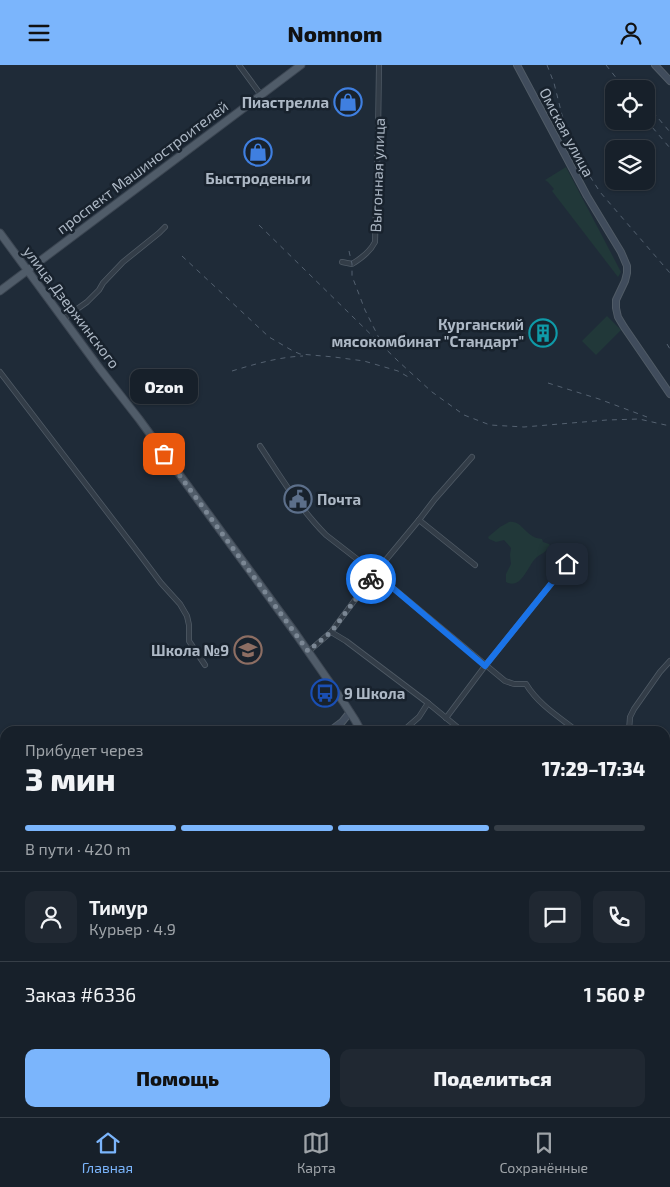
<!DOCTYPE html>
<html lang="ru">
<meta charset="utf-8">
<style>
:root{--surface:#17202a;--page:#202832;--text:#f1f3f6;--muted:#9ea3a8;--line:#363e47;--accent:#7bb5fc}
body{margin:0;font-family:"Exo 2",sans-serif;background:var(--page);color:var(--text);height:100vh;display:flex;flex-direction:column;font-size:19px;white-space:nowrap}
*{box-sizing:border-box;margin:0}
p{font-size:16px;color:var(--muted)}
.icon{flex:none;width:28px;height:28px;fill:none;stroke:currentColor;stroke-width:2;stroke-linecap:round;stroke-linejoin:round}
.map{position:relative;flex:1;overflow:hidden}
.sheet{position:absolute;left:0px;top:661px;width:670px;height:391px;display:flex;flex-direction:column;background:var(--surface);border-radius:15px 15px 0 0;box-shadow:0 1px 4px #0004,0 0 0 1px var(--line)}
.sheet>*{flex:none}
.buttons{position:absolute;left:605px;top:15px;display:grid;gap:10px}
.buttons a{display:grid;place-items:center;width:50px;height:50px;border-radius:10px;background:var(--surface);box-shadow:0 1px 4px #0004,0 0 0 1px var(--line);font-size:25px}
.pin{position:absolute;display:grid;place-items:center;width:42px;height:42px;color:#fff;margin:-21px;border-radius:10px;box-shadow:0 2px 8px #0006}
.courier{position:absolute;display:grid;place-items:center;width:50px;height:50px;margin:-25px;border:4px solid #1a73e8;border-radius:50%;background:#fff;color:#222;box-shadow:0 1px 6px #0007}
.bubble{position:absolute;height:35px;border-radius:10px;background:var(--surface);box-shadow:0 1px 4px #0004,0 0 0 1px var(--line);font-size:16px;font-weight:800;line-height:35px;text-align:center}
.head em{font-style:normal;font-weight:800}
.head div{display:flex;flex-direction:column-reverse}
.head{display:flex;align-items:center;justify-content:space-between;height:85px;padding:0 25px}
h1{font-size:32px;font-weight:800;line-height:38px}
.bar{display:grid;grid-template-columns:repeat(4,1fr);gap:8px 5px;align-content:center;height:60px;padding:0 25px}
.bar i{height:6px;border-radius:4px;background:var(--line)}
.bar .selected{background:var(--accent)}
.bar p{grid-column:span 4}
.line{display:flex;align-items:center;gap:12px;padding:0 25px;border-top:1px solid var(--line)}
.line div{flex:1}
.round{display:grid;place-items:center;flex:none;width:52px;height:52px;border-radius:10px;background:var(--page)}
.action{display:flex;gap:10px;margin-top:auto;padding:10px 25px}
.action a{flex:1;height:58px;border-radius:10px;background:var(--accent);color:#111;font-size:20px;font-weight:800;line-height:58px;text-align:center}
.action a+a{background:var(--page);color:var(--text)}
header{display:flex;justify-content:space-between;align-items:center;height:65px;padding:0 25px;background:var(--accent);color:#111;font-size:22px;font-weight:800}
.tabs{display:flex;justify-content:space-around;align-items:center;height:70px;border-top:1px solid var(--line);background:var(--surface);font-size:14px;color:var(--muted)}
.tabs a{display:grid;justify-items:center;gap:2px}
.tabs .selected{color:var(--accent)}
.map>svg:first-child{display:block}
.green{fill:#213839}
.lines{fill:none;stroke-linecap:round;stroke-linejoin:round}
.street-casing{stroke:#505b66;stroke-width:6}
.secondary-casing{stroke:#505b66;stroke-width:8}
.primary-casing{stroke:#3c4652;stroke-width:9}
.street{stroke:#333d48;stroke-width:4.5}
.secondary{stroke:#404c5c;stroke-width:6}
.primary{stroke:#505c69;stroke-width:7}
.rail{stroke:#546170;stroke-width:1;stroke-dasharray:5 5;stroke-linecap:butt}
.done{stroke:#7b8794;stroke-width:5;stroke-dasharray:0 9}
.route{stroke:#1a73e8;stroke-width:6}
.labels{text-anchor:middle;dominant-baseline:central;stroke-width:5;stroke-linejoin:round;paint-order:stroke}
.poi-label{font-size:15px;font-weight:bold;fill:#adb8c5;stroke:#18222d;text-anchor:end}
.street-label{font-size:15px;fill:#adb8c5;stroke:#18222d}
</style>
<header><svg class="icon" aria-label="menu" viewBox="0 0 24 24"><path d="M4 6h16M4 12h16M4 18h16"/></svg>Nomnom<svg class="icon" aria-label="person" viewBox="0 0 24 24"><circle cx="12" cy="8" r="4"/><path d="M4 21q1-7 8-7t8 7"/></svg></header>
<div class="map">
<svg width="670" height="1052" viewBox="0 0 670 1052">
<rect width="100%" height="100%" fill="#1f2b38"/>
<g class="green">
<polygon points="566,102 621,207 618,212 552,126 554,124 548,117 545,115"/>
<polygon points="607,251 621,265 596,290 582,276"/>
<path d="M509 457C523 455 525 473 542 474L543 477 549 479 550 481C546 488 539 489 534 495 527 504 520 525 506 517V509L511 499 510 490 511 483 504 475 496 477 489 474 488 472 500 462Z"/>
</g>
<g class="lines">
<g class="street-casing">
<g id="street">
<polyline points="239,0 261,30"/>
<path d="M342 197 352 199C362 193 370 187 375 177L378 70 379 0"/>
<polyline points="63,254 87,237 99,225 103,218 123,197 159,168 165,162"/>
<polyline points="0,307 140,490 161,518 180,539 187,551 189,560 189,576 205,600"/>
<path d="M260 381C280 411 300 444 326 470L375 508 505 616 514 619H526C538 639 559 652 577 666"/>
<polyline points="419,455 475,500"/>
<polyline points="331,567 346,576 428,638 462,666"/>
<polyline points="309,586 331,567 375,508 419,455 435,434 472,392"/>
<polyline points="446,653 485,601 567,499"/>
<polyline points="403,666 419,652 428,638"/>
<polyline points="629,666 630,652 634,644 660,607 670,596"/>
<polyline points="665,830 670,824"/>
</g>
</g>
<g class="secondary-casing">
<g id="secondary">
<polyline points="517,0 587,131 621,187 627,201 627,208 625,216 616,235 616,243 618,252 624,262 670,329"/>
<polyline points="655,0 670,16"/>
<polyline points="330,666 342,657 350,647"/>
<polyline points="665,997 670,1000"/>
<polyline points="129,1048 133,1052"/>
</g>
</g>
<g class="primary-casing">
<g id="primary">
<polyline points="0,168 100,304 139,354 296,569 344,638 355,655 361,666"/>
<polyline points="0,226 301,0"/>
<polyline points="612,1048 616,1052"/>
</g>
</g>
<use href="#street" class="street"/>
<use href="#secondary" class="secondary"/>
<use href="#primary" class="primary"/>
<g class="rail">
<polyline points="547,0 554,18 562,50 570,72 582,99 600,127 670,208"/>
<polyline points="606,0 625,24"/>
<polyline points="646,39 670,67"/>
<polyline points="646,55 670,83"/>
<polyline points="259,160 398,296 432,327 464,350 490,360 524,362 607,355 639,354 670,361"/>
<polyline points="349,186 352,199 352,211 365,245 379,273"/>
<polyline points="182,191 269,272 293,286 300,289 334,292 364,296 398,306 410,313"/>
<polyline points="667,279 670,284"/>
<path d="M232 306C255 299 279 292 303 291"/>
<polyline points="548,318 599,334 647,352"/>
<polyline points="485,1048 489,1052"/>
</g>
</g>
<g class="lines">
<polyline class="done" points="164,389 308,586 331,567 371,514"/>
<polyline class="route" points="371,514 375,508 485,601 567,499"/>
</g>
<defs>
<g id="shop-ring" transform="scale(1.4375)"><circle r="9.5" fill="#18222d" stroke="#3f7fe0" stroke-width="1.5"/><path d="M-5-2.5h2.3a2.7 3.5 0 0 1 5.4 0H5L5.5 6h-11ZM-1.5-2.5h3a1.5 2.3 0 0 0-3 0Z" fill="#3f7fe0"/></g>
<g id="building-ring" transform="scale(1.4375)"><circle r="9.5" fill="#18222d" stroke="#0f9aa8" stroke-width="1.5"/><path d="M-4-6H4V6H1V3H-1V6H-4ZM-2.5-4.3h1.7v1.8h-1.7ZM.8-4.3h1.7v1.8H.8ZM-2.5-1h1.7V.8h-1.7ZM.8-1h1.7V.8H.8Z" fill="#0f9aa8"/></g>
<g id="civic-ring" transform="scale(1.4375)"><circle r="9.5" fill="#18222d" stroke="#5c6f8a" stroke-width="1.5"/><path d="M-.6-6.5H3V-4.5H.6V-3L4-1V1h2V6H-6V1h2V-1L-.6-3ZM-1.2 2.5V6h2.4V2.5Z" fill="#5c6f8a"/></g>
<g id="school-ring" transform="scale(1.4375)"><circle r="9.5" fill="#18222d" stroke="#8d6e63" stroke-width="1.5"/><path d="M0-5L7-2L0 1L-7-2ZM-4 1L0 2.5L4 1V4Q0 6-4 4Z" fill="#8d6e63"/></g>
<g id="bus-ring" transform="scale(1.4375)"><circle r="9.5" fill="#18222d" stroke="#1a4fb4" stroke-width="1.5"/><path d="M-5-6H5V4H4V6H2V4H-2V6H-4V4H-5ZM-3.5-4V0h7V-4ZM-3.5 1.2v1.5H-2V1.2ZM2 1.2v1.5H3.5V1.2Z" fill="#1a4fb4"/></g>
</defs>
<g fill-rule="evenodd">
<use href="#shop-ring" x="348" y="37"/>
<use href="#shop-ring" x="258" y="87"/>
<use href="#building-ring" x="543" y="268"/>
<use href="#civic-ring" x="298" y="434"/>
<use href="#school-ring" x="248" y="585"/>
<use href="#bus-ring" x="325" y="628"/>
</g>
<g class="labels">
<g class="poi-label">
<text x="329" y="37">Пиастрелла</text>
<text x="258" y="113" text-anchor="middle">Быстроденьги</text>
<text x="524" y="259">Курганский<tspan x="524" dy="17">мясокомбинат "Стандарт"</tspan></text>
<text x="317" y="434" text-anchor="start">Почта</text>
<text x="229" y="585">Школа №9</text>
<text x="344" y="628" text-anchor="start">9 Школа</text>
</g>
<g class="street-label">
<text transform="translate(567 67) rotate(62)">Омская улица</text>
<text transform="translate(142 102) rotate(-37)">проспект Машиностроителей</text>
<text transform="translate(377 110) rotate(-88)">Выгонная улица</text>
<text transform="translate(72 242) rotate(53)">улица Дзержинского</text>
</g>
</g>
</svg>
<div class="buttons">
<a><svg class="icon" aria-label="locate" viewBox="0 0 24 24"><circle cx="12" cy="12" r="6"/><path d="M12 2v4M12 18v4M2 12h4M18 12h4"/></svg></a>
<a><svg class="icon" aria-label="layers" viewBox="0 0 24 24"><path d="M12 4l9 5-9 5-9-5zM3 14l9 5 9-5"/></svg></a>
</div>
<div class="pin" style="left:164px;top:389px;background:#ea580c"><svg class="icon" aria-label="bag" viewBox="0 0 24 24"><path d="M5 8h14l-1 12H6zM9 8a3 3 0 0 1 6 0"/></svg></div>
<div class="pin" style="left:567px;top:499px;background:#1f2937"><svg class="icon" aria-label="home" viewBox="0 0 24 24"><path d="M3 11l9-7 9 7M6 9v11h12V9"/></svg></div>
<div class="courier" style="left:371px;top:514px"><svg class="icon" aria-label="bike" viewBox="0 0 24 24"><circle cx="6" cy="16" r="4"/><circle cx="18" cy="16" r="4"/><path d="M6 16l4-8h5l3 8M10 8l3 8H6M13 5h3"/></svg></div>
<div class="bubble" style="left:130px;top:304px;width:68px">Ozon</div>
<section class="sheet">
<div class="head"><div><h1>3 мин</h1><p>Прибудет через</p></div><em>17:29–17:34</em></div>
<div class="bar"><i class="selected"></i><i class="selected"></i><i class="selected"></i><i></i><p>В пути · 420 m</p></div>
<div class="line" style="height:90px"><a class="round"><svg class="icon" aria-label="person" viewBox="0 0 24 24"><circle cx="12" cy="8" r="4"/><path d="M4 21q1-7 8-7t8 7"/></svg></a><div><b>Тимур</b><p>Курьер · 4.9</p></div><a class="round"><svg class="icon" aria-label="chat" viewBox="0 0 24 24"><path d="M4 5h16v11H9l-5 4z"/></svg></a><a class="round"><svg class="icon" aria-label="phone" viewBox="0 0 24 24"><path d="M5 4h4l2 5-3 2q2 4 5 5l2-3 5 2v4C11 20 4 13 5 4z"/></svg></a></div>
<div class="line" style="height:65px"><div>Заказ #6336</div><b>1 560 ₽</b></div>
<div class="action"><a>Помощь</a><a>Поделиться</a></div>
</section>
</div>
<nav class="tabs">
<a class="selected"><svg class="icon" aria-label="home" viewBox="0 0 24 24"><path d="M3 11l9-7 9 7M6 9v11h12V9"/></svg>Главная</a>
<a><svg class="icon" aria-label="map" viewBox="0 0 24 24"><path d="M3 6l6-2 6 2 6-2v14l-6 2-6-2-6 2zM9 4v14M15 6v14"/></svg>Карта</a>
<a><svg class="icon" aria-label="saved" viewBox="0 0 24 24"><path d="M7 4h10v16l-5-4-5 4z"/></svg>Сохранённые</a>
</nav>
